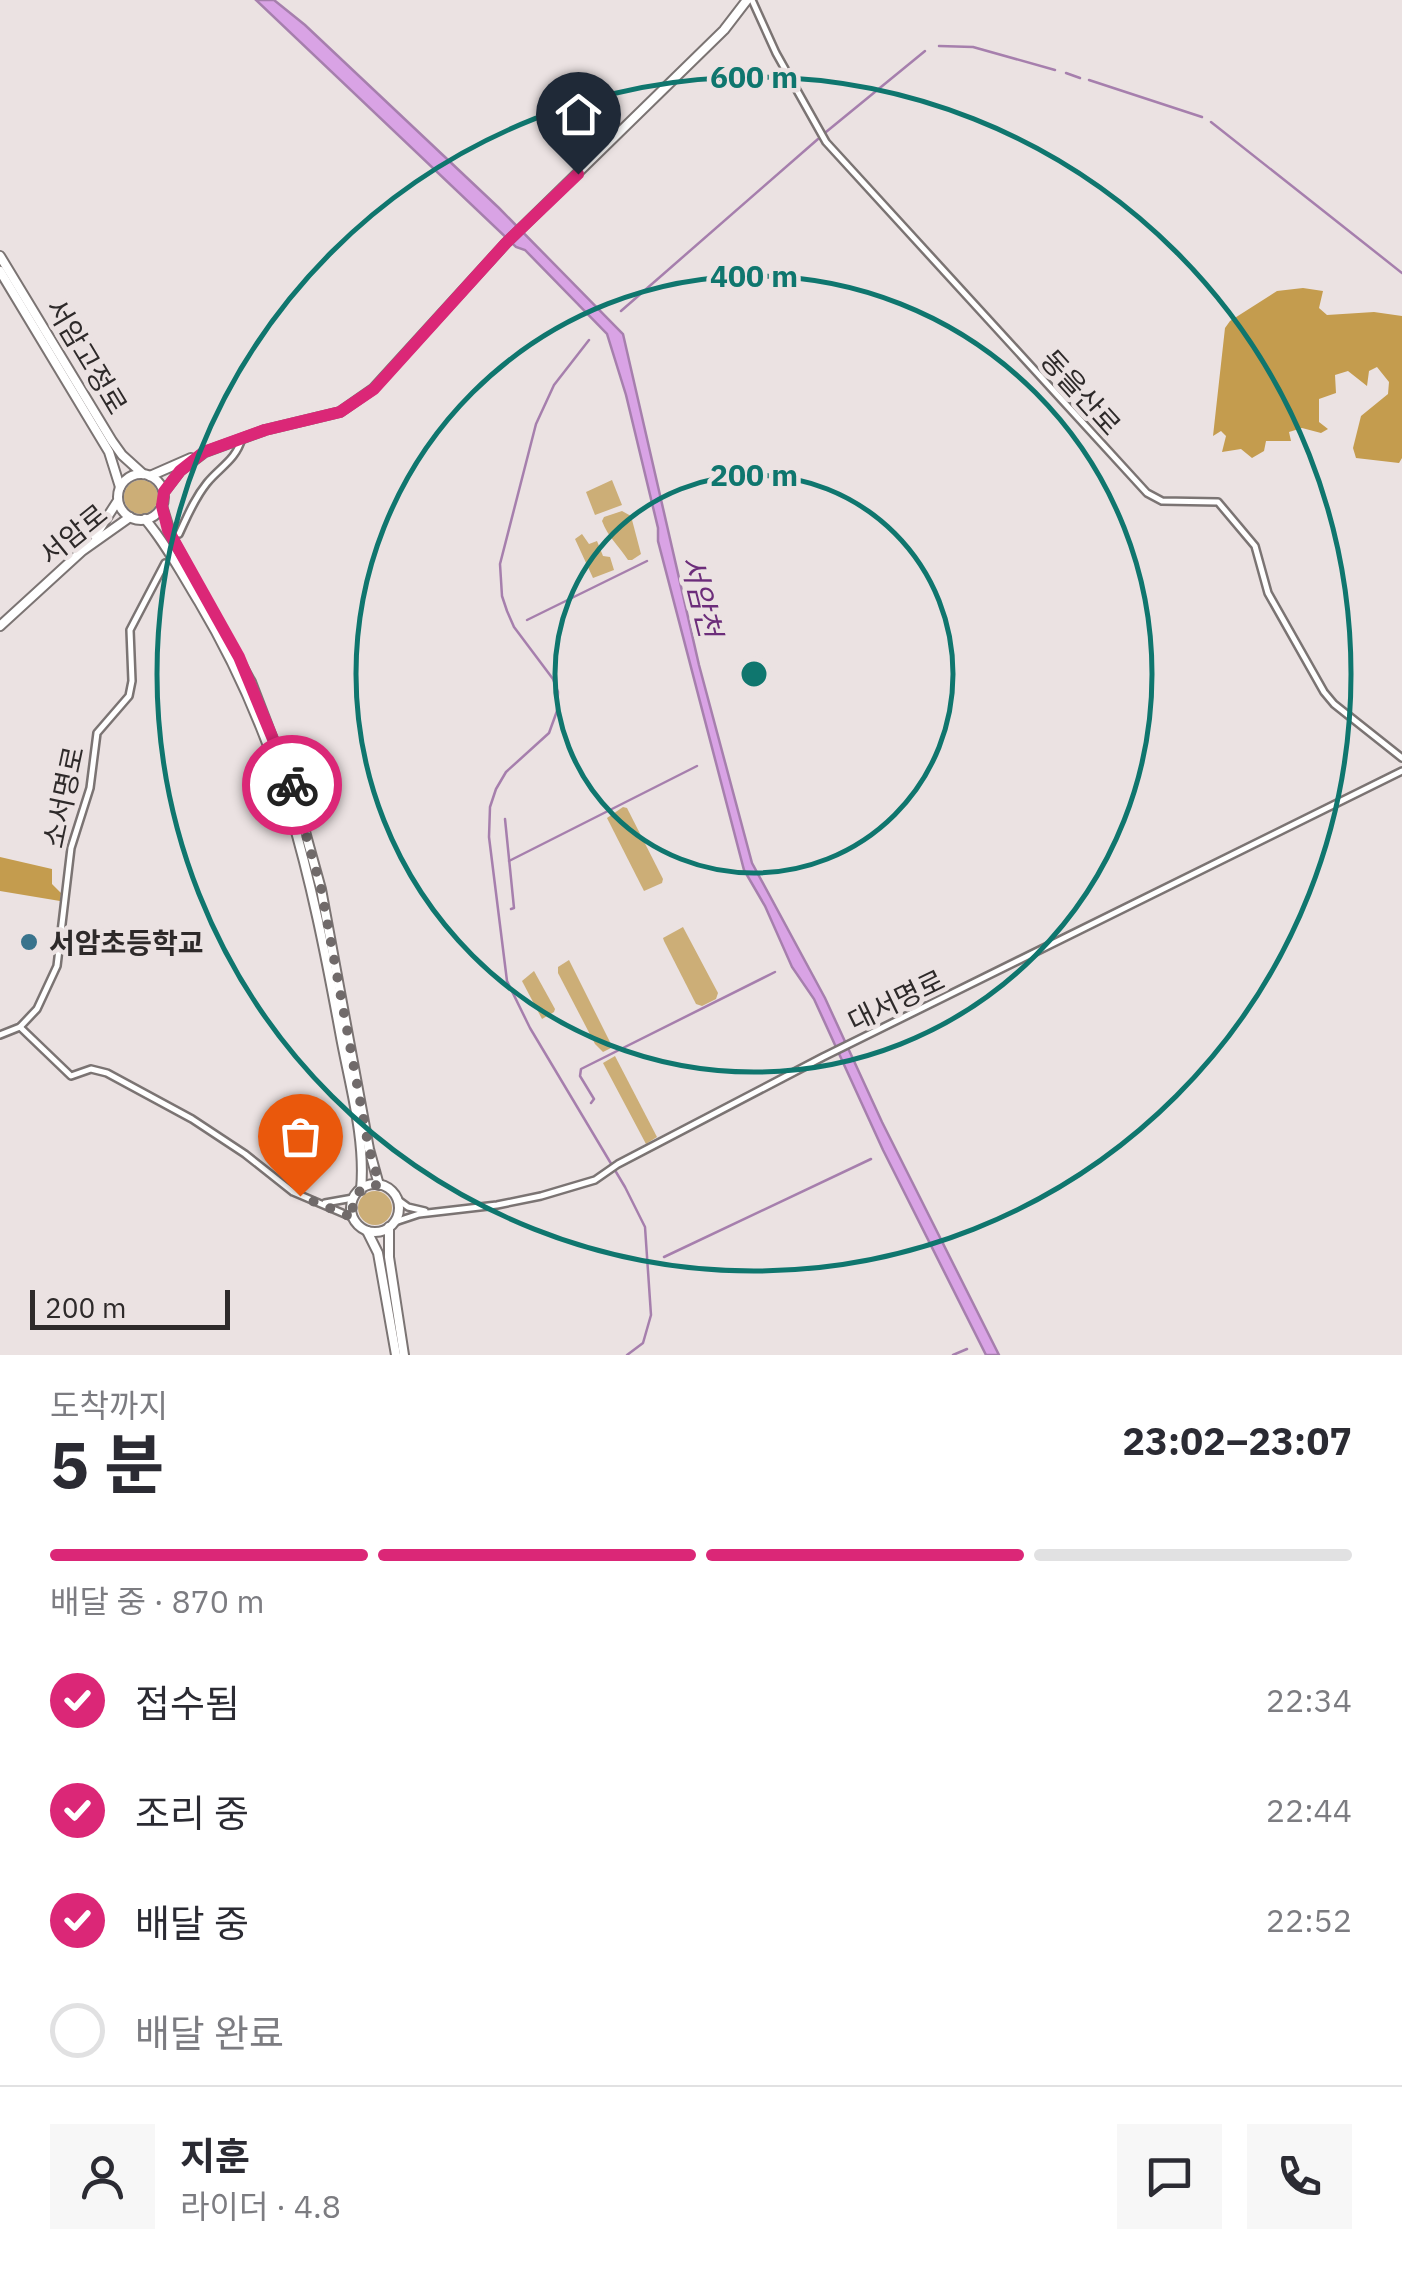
<!DOCTYPE html>
<html lang="ko">
<meta charset="utf-8">
<style>
:root{--surface:#fff;--page:#f7f7f7;--text:#2b2b33;--muted:#7c7c81;--line:#e1e1e2;--accent:#db2777}
body{margin:0;font-family:"IBM Plex Sans","Noto Sans KR",sans-serif;background:var(--page);color:var(--text);height:100vh;display:flex;flex-direction:column;font-size:38px;white-space:nowrap}
*{box-sizing:border-box;margin:0}
p{font-size:32px;color:var(--muted)}
.icon{flex:none;width:55px;height:55px;fill:none;stroke:currentColor;stroke-width:2;stroke-linecap:round;stroke-linejoin:round}
.map{position:relative;height:1355px;overflow:hidden}
.panel{display:flex;flex-direction:column;background:var(--surface);flex:1}
.panel>*{flex:none}
.scale{position:absolute;left:30px;bottom:25px;width:200px;box-sizing:border-box;padding-left:10px;border:5px solid #2e2a2a;border-top:0;font-size:28px;line-height:35px;white-space:nowrap;color:#2e2a2a;-webkit-text-stroke:8px #ebe2e2;paint-order:stroke}
.pin{position:absolute;display:grid;place-items:center;width:85px;height:85px;color:#fff;margin:-102px -42px;border-radius:50% 50% 50% 0;rotate:-45deg;box-shadow:0 0 10px #0007}
.pin .icon{rotate:45deg}
.courier{position:absolute;display:grid;place-items:center;width:100px;height:100px;margin:-50px;border:8px solid #db2777;border-radius:50%;background:#fff;color:#222;box-shadow:0 2px 12px #0007}
.summary em{font-style:normal;font-weight:700}
.summary div{display:flex;flex-direction:column-reverse}
.summary{display:flex;align-items:center;justify-content:space-between;height:170px;padding:0 50px}
h1{font-size:65px;font-weight:700;line-height:75px}
.bar{display:grid;grid-template-columns:repeat(4,1fr);gap:15px 10px;align-content:center;height:120px;padding:0 50px}
.bar i{height:12px;border-radius:8px;background:var(--line)}
.bar .current{background:var(--accent)}
.bar p{grid-column:span 4}
.line{display:flex;align-items:center;gap:25px;padding:0 50px;border-top:2px solid var(--line)}
.line div{flex:1}
.round{display:grid;place-items:center;flex:none;width:105px;height:105px;border-radius:0px;background:var(--page)}
ol{padding:0 50px;list-style:none}
li{display:flex;align-items:center;gap:30px;height:110px}
li p{margin-inline-start:auto}
li .icon{padding:10px;border-radius:50%;background:var(--accent);color:#fff;stroke-width:4}
li:last-child{color:var(--muted)}
li i{width:55px;height:55px;border:5px solid var(--line);border-radius:50%}
.map>svg:first-child{display:block}
.green{fill:#ccae77}
.forest{fill:#c49c4e}
.water{fill:#d9a3e5;stroke:#a67fad;stroke-width:2.5}
.lines{fill:none;stroke-linecap:round;stroke-linejoin:round}
.stream{stroke:#a67fad;stroke-width:2.5}
.street-casing{stroke:#7b7473;stroke-width:10}
.secondary-casing{stroke:#7b7473;stroke-width:12}
.street{stroke:#fff;stroke-width:5}
.secondary{stroke:#fff;stroke-width:8}
.done{stroke:#706a6a;stroke-width:10;stroke-dasharray:0 18}
.route{stroke:#db2777;stroke-width:12}
.ring{fill:none;stroke:#0f766e;stroke-width:5}
.poi-dot{fill:#39738c;stroke:#ebe2e2;stroke-width:4}
.labels{text-anchor:middle;dominant-baseline:central;stroke-width:9;stroke-linejoin:round;paint-order:stroke}
.street-label{font-size:28px;fill:#2e2a2a;stroke:#ebe2e2}
.poi-label{font-size:28px;font-weight:bold;fill:#2e2a2a;stroke:#ebe2e2;text-anchor:start}
.water-label{font-size:30px;font-style:italic;fill:#6c2d7a;stroke:#ebe2e2}
.centre{fill:#0f766e;stroke:#ebe2e2;stroke-width:5}
.ring-label{font-size:30px;text-anchor:middle;font-weight:bold;fill:#0f766e;stroke:#ebe2e2;stroke-width:9;stroke-linejoin:round;paint-order:stroke}
</style>
<div class="map">
<svg width="1402" height="1355" viewBox="0 0 1402 1355">
<rect width="100%" height="100%" fill="#ebe2e2"/>
<g class="green">
<polygon points="612,480 622,505 595,515 586,492"/>
<circle cx="141" cy="497" r="17"/>
<path d="M622 511 631 516 641 554 632 560H628C619 546 608 537 602 521L604 517Z"/>
<polygon points="582,534 589,544 597,541 603,556 610,557 614,570 593,578 575,539"/>
<polygon points="623,807 627,808 663,879 662,883 644,891 607,818"/>
<polygon points="683,927 718,993 716,999 702,1006 696,1004 664,941 663,938"/>
<polygon points="569,960 611,1044 611,1048 603,1052 595,1044 558,973 558,967"/>
<polygon points="534,971 555,1009 554,1012 542,1019 522,981"/>
<polygon points="615,1056 657,1137 646,1144 603,1063"/>
<circle cx="375" cy="1208" r="17"/>
</g>
<g class="forest">
<polygon points="1303,288 1323,291 1319,308 1327,315 1374,312 1402,316 1402,458 1399,463 1356,458 1353,448 1361,416 1388,394 1389,382 1377,367 1369,371 1367,386 1348,371 1335,375 1336,393 1319,399 1319,422 1328,429 1321,433 1302,428 1289,432 1291,441 1266,441 1264,451 1252,458 1241,449 1222,452 1226,436 1221,431 1213,436 1225,328 1230,321 1277,291"/>
<polygon points="0,857 52,869 52,884 61,893 60,901 0,891"/>
</g>
<polygon class="water" points="256,0 274,0 305,25 499,208 623,334 699,665 752,863 825,998 882,1122 999,1355 986,1355 883,1150 814,999 792,967 765,906 744,870 658,541 658,528 626,395 607,334 525,250 516,247"/>
<g class="lines">
<g class="stream">
<polyline points="939,46 973,47 1055,70"/>
<polyline points="1066,73 1080,78"/>
<polyline points="1089,80 1202,117"/>
<polyline points="1211,122 1402,273"/>
<polyline points="826,132 925,51"/>
<polyline points="621,311 818,139"/>
<polyline points="589,340 554,385 536,424 500,564 502,596 507,611 514,627 553,679 558,692 557,711 549,733 506,772 496,789 490,807 489,837 507,981 530,1028 625,1187 645,1227 651,1315 643,1343 627,1355"/>
<polyline points="527,620 647,561"/>
<polyline points="505,819 514,908 511,909"/>
<polyline points="509,861 697,766"/>
<polyline points="591,1103 594,1099 580,1076 581,1069 775,972"/>
<polyline points="664,1257 871,1159"/>
<polyline points="953,1355 967,1349"/>
</g>
<g class="street-casing">
<g id="street">
<polyline points="752,0 776,53 826,142 1147,493 1162,501 1218,502 1255,546 1268,593 1324,692 1334,704 1402,758"/>
<path d="M179 534C187 517 194 499 207 483 220 467 236 460 242 438"/>
<polyline points="20,1027 71,1076 91,1069 107,1073 192,1119 245,1154 293,1192 354,1218"/>
<polyline points="0,1035 20,1027 37,1009 57,966 71,848 90,788 97,733 129,696 132,681 130,630 165,563"/>
<polyline points="397,1199 408,1207 425,1211"/>
<polyline points="325,1203 353,1198"/>
<polyline points="395,1222 419,1214 497,1205 541,1196 595,1180 618,1164 823,1057 1402,771"/>
</g>
</g>
<g class="secondary-casing">
<g id="secondary">
<polyline points="0,256 112,441 122,455 143,474"/>
<polyline points="0,271 109,452 120,487"/>
<circle cx="141" cy="497" r="23"/>
<polyline points="150,476 191,458"/>
<polyline points="164,492 180,471 205,452 265,430 340,412 373,389 506,243 724,30 747,0"/>
<polyline points="162,506 172,538 251,682 296,799 321,889 369,1149 379,1185"/>
<path d="M145 519C166 544 182 574 199 602 282 741 311 875 340 1032 349 1083 366 1138 361 1190"/>
<polyline points="95,536 117,502"/>
<polyline points="0,626 82,551 130,517"/>
<circle cx="375" cy="1208" r="24"/>
<polyline points="389,1227 389,1257 404,1355"/>
<polyline points="367,1231 378,1253 396,1355"/>
</g>
</g>
<use href="#street" class="street"/>
<use href="#secondary" class="secondary"/>
</g>
<g class="lines">
<path class="done" d="M292 785 321 888 369 1149 380 1185C359 1185 349 1198 354 1218L300 1196"/>
<polyline class="route" points="292,785 239,657 168,530 162,506 164,492 180,471 204,452 265,430 340,412 374,389 506,243 578,174"/>
</g>
<g class="ring">
<circle cx="754" cy="674" r="199"/>
<circle cx="754" cy="674" r="398"/>
<circle cx="754" cy="674" r="597"/>
</g>
<circle class="poi-dot" cx="29" cy="942" r="10"/>
<g class="labels">
<g class="street-label">
<text transform="translate(87 356) rotate(59)">서암고정로</text>
<text transform="translate(1081 392) rotate(48)">동을산로</text>
<text transform="translate(73 534) rotate(-39)">서암로</text>
<text transform="translate(63 797) rotate(-78)">소서명로</text>
<text transform="translate(896 1000) rotate(-26)">대서명로</text>
</g>
<g class="poi-label">
<text x="49" y="942">서암초등학교</text>
</g>
<g class="water-label">
<text transform="translate(702 596) rotate(76)">서암천</text>
</g>
</g>
<circle cx="754" cy="674" r="15" class="centre"/>
<g class="ring-label">
<text x="754" y="88">600 m</text>
<text x="754" y="287">400 m</text>
<text x="754" y="486">200 m</text>
</g>
</svg>
<div class="scale">200 m</div>
<div class="pin" style="left:300px;top:1196px;background:#ea580c"><svg class="icon" aria-label="bag" viewBox="0 0 24 24"><path d="M5 8h14l-1 12H6zM9 8a3 3 0 0 1 6 0"/></svg></div>
<div class="pin" style="left:578px;top:174px;background:#1f2937"><svg class="icon" aria-label="home" viewBox="0 0 24 24"><path d="M3 11l9-7 9 7M6 9v11h12V9"/></svg></div>
<div class="courier" style="left:292px;top:785px"><svg class="icon" aria-label="bike" viewBox="0 0 24 24"><circle cx="6" cy="16" r="4"/><circle cx="18" cy="16" r="4"/><path d="M6 16l4-8h5l3 8M10 8l3 8H6M13 5h3"/></svg></div>
</div>
<section class="panel">
<div class="summary"><div><h1>5 분</h1><p>도착까지</p></div><em>23:02–23:07</em></div>
<div class="bar"><i class="current"></i><i class="current"></i><i class="current"></i><i></i><p>배달 중 · 870 m</p></div>
<ol>
<li><svg class="icon" aria-label="check" viewBox="0 0 24 24"><path d="M5 12l5 5 9-10"/></svg>접수됨<p>22:34</p></li>
<li><svg class="icon" aria-label="check" viewBox="0 0 24 24"><path d="M5 12l5 5 9-10"/></svg>조리 중<p>22:44</p></li>
<li><svg class="icon" aria-label="check" viewBox="0 0 24 24"><path d="M5 12l5 5 9-10"/></svg>배달 중<p>22:52</p></li>
<li><i></i>배달 완료</li>
</ol>
<div class="line" style="height:180px"><a class="round"><svg class="icon" aria-label="person" viewBox="0 0 24 24"><circle cx="12" cy="8" r="4"/><path d="M4 21q1-7 8-7t8 7"/></svg></a><div><b>지훈</b><p>라이더 · 4.8</p></div><a class="round"><svg class="icon" aria-label="chat" viewBox="0 0 24 24"><path d="M4 5h16v11H9l-5 4z"/></svg></a><a class="round"><svg class="icon" aria-label="phone" viewBox="0 0 24 24"><path d="M5 4h4l2 5-3 2q2 4 5 5l2-3 5 2v4C11 20 4 13 5 4z"/></svg></a></div>
</section>
